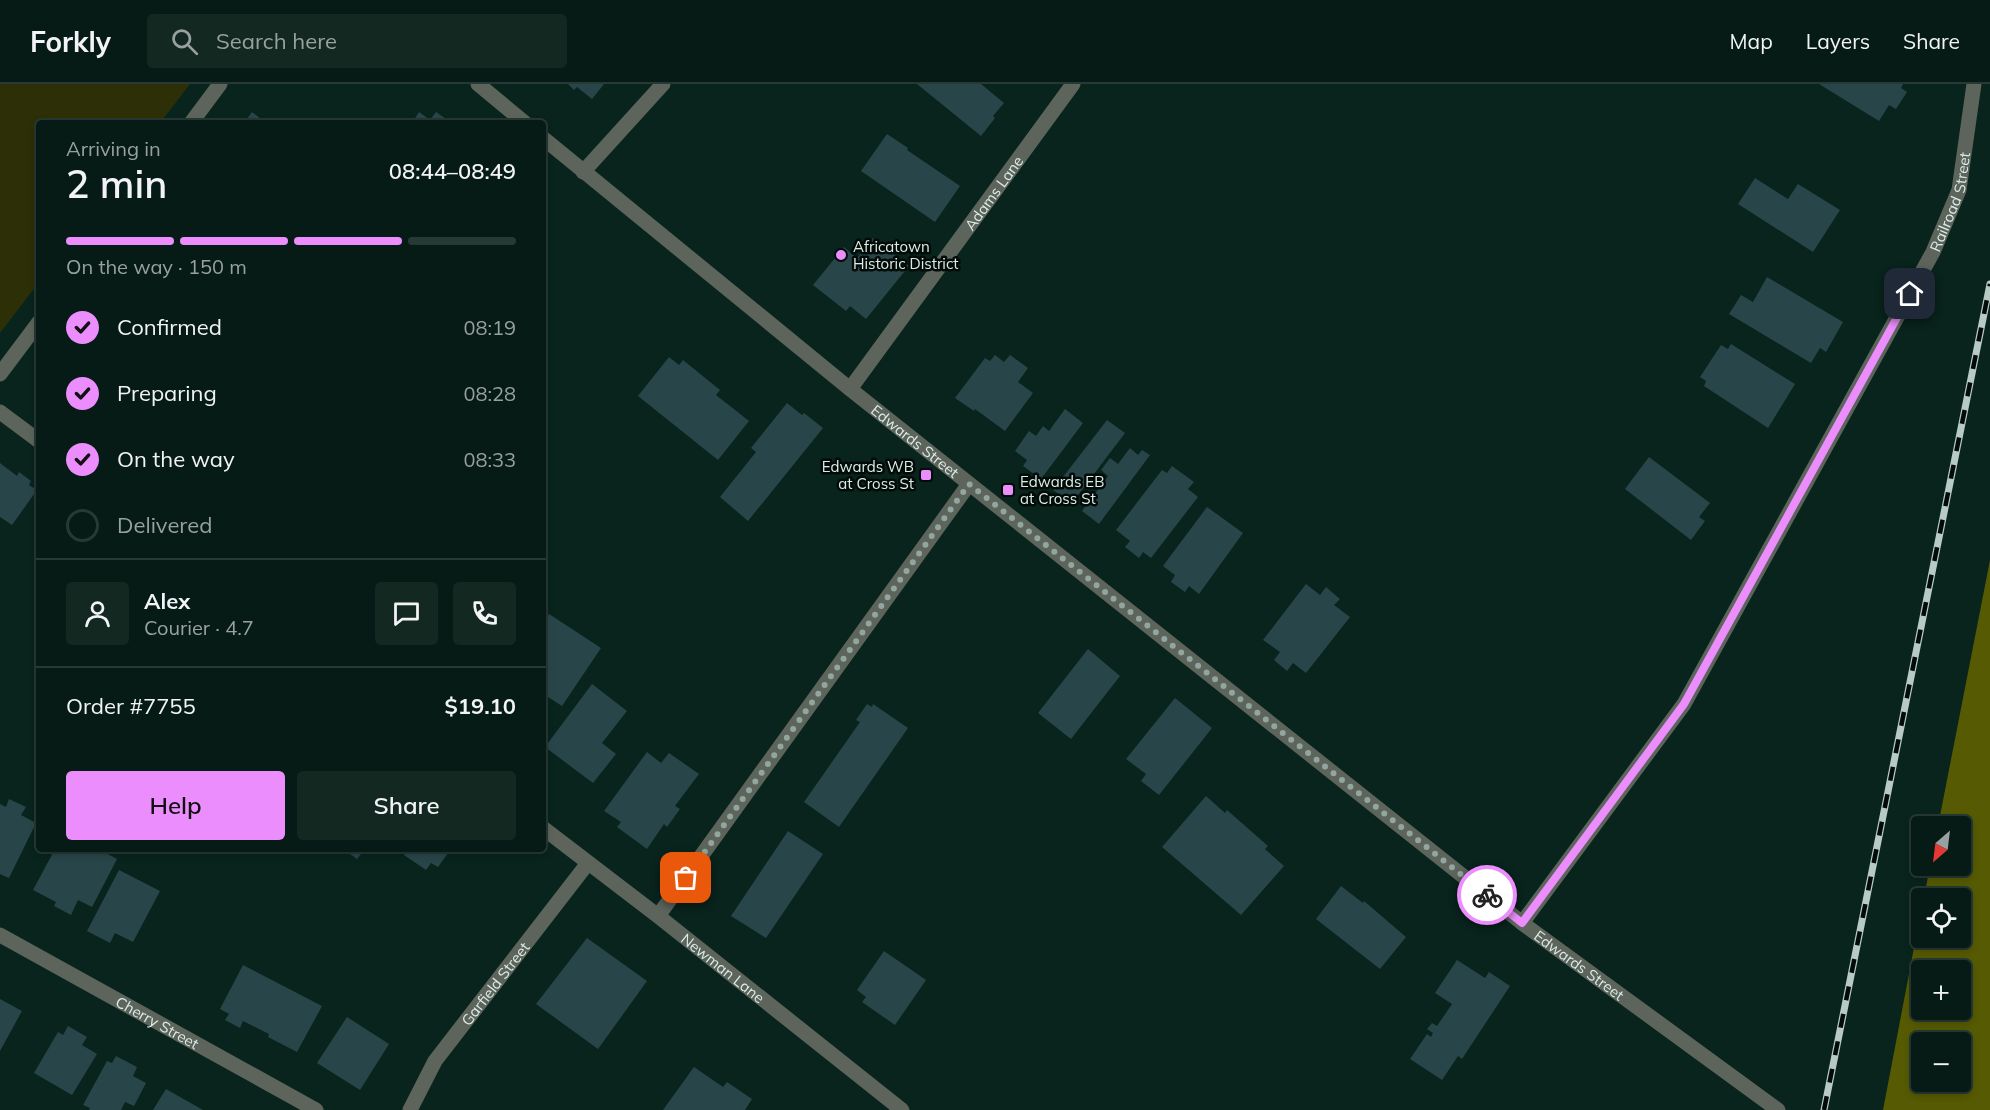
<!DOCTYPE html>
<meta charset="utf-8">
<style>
:root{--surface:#061b15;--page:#142822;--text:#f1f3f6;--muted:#98a1a0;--line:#273934;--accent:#eb8dfc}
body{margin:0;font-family:Mulish,sans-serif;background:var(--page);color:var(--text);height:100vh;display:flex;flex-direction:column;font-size:22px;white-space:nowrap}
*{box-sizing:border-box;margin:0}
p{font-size:20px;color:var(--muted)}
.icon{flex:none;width:33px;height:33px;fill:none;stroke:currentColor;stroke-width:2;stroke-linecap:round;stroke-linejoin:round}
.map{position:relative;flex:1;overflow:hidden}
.details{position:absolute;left:36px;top:36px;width:510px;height:732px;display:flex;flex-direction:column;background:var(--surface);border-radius:6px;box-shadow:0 3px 9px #0003,0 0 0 2px var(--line)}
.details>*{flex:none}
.needle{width:39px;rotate:208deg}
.controls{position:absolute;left:1911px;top:732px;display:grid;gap:12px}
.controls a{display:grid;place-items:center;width:60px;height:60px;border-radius:6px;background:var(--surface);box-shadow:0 3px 9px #0003,0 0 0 2px var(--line);font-size:30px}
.pin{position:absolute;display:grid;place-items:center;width:51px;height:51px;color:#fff;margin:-26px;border-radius:12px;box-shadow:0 3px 9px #0006}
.courier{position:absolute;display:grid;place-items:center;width:60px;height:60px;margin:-30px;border:4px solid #eb8dfc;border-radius:50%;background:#fff;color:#222;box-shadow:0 2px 8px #0007}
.head em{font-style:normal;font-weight:600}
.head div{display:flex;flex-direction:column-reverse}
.head{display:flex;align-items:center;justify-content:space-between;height:102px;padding:0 30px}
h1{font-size:39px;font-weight:600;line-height:45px}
.bar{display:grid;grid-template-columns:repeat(4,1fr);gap:9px 6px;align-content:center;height:72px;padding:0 30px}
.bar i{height:8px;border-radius:4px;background:var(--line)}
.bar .on{background:var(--accent)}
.bar p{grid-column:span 4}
.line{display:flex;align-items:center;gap:15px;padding:0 30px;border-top:2px solid var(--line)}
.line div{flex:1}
.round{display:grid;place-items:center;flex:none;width:63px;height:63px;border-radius:6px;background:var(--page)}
ol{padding:0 30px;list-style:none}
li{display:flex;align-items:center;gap:18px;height:66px}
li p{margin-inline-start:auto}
li .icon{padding:6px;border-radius:50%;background:var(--accent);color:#111;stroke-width:4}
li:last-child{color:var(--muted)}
li i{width:33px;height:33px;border:3px solid var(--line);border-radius:50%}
.cta{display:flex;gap:12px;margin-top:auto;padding:12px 30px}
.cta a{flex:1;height:69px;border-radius:6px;background:var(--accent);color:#111;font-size:24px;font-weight:600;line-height:69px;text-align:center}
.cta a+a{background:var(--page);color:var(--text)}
header{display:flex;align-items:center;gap:36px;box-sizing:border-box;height:84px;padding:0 30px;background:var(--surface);border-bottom:2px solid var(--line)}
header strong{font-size:28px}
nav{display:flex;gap:33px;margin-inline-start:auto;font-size:21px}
.search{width:420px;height:54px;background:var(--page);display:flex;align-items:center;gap:15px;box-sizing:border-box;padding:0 21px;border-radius:6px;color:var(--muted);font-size:22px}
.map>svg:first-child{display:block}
.green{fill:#2d3006}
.forest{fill:#565a02;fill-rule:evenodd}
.building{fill:#284649}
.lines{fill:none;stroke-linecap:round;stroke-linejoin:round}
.minor{stroke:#5c645c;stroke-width:15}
.tertiary{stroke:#5c645c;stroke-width:15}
.rail-casing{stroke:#b8cac4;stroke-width:7}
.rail{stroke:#020b08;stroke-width:4.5;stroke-dasharray:14;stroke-linecap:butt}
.done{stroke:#92a6a0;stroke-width:6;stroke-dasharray:0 10.8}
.route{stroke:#eb8dfc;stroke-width:8}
.poi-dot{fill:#eb8dfc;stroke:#020b08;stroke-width:2}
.labels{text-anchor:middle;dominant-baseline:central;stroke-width:5;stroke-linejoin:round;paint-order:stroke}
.street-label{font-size:15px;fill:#dcece7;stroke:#020b08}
.poi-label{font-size:15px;fill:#dcece7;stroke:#020b08;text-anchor:start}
</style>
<header>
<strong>Forkly</strong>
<div class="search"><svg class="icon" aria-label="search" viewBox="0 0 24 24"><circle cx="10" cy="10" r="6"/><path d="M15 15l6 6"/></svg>Search here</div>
<nav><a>Map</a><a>Layers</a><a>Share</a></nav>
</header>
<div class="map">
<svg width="1990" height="1026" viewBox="0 0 1990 1026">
<rect width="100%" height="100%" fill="#08241c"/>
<polygon class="green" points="0,0 190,0 160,39 39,39 39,198 0,249"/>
<path class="forest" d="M1990 476V1026H1883L1921 827 1922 854H1960V814H1924L1930 782H1960V742H1938ZM1922 886H1960V926H1922ZM1922 958H1960V998H1922Z"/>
<g class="building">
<polygon points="568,0 604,0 592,15 577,3 574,6"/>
<polygon points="917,0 981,0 1004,19 993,32 995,34 981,52"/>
<polygon points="1819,0 1903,0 1901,4 1907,8 1896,25 1889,21 1879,37"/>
<polygon points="252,28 266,39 244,39"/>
<polygon points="419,28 430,36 436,28 452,39 412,39"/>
<polygon points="887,50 908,64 907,66 960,102 935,138 861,87"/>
<polygon points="1755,94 1788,115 1798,100 1840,126 1813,168 1738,120"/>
<polygon points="873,154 909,182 866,235 850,222 846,227 813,201 844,163 857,174"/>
<polygon points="1767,193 1843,238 1826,268 1820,264 1811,279 1729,230 1741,211 1753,218"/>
<polygon points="1731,260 1795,300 1768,344 1704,302 1706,297 1700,293 1721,261 1728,265"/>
<polygon points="995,271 1004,278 1010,271 1028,284 1018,298 1033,309 1005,347 975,325 974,327 955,314 985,274 990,277"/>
<polygon points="669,273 679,281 683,276 720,306 716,311 749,337 718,376 638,312"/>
<polygon points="787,319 802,331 804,329 823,344 748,437 720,413 756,368 751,364"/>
<polygon points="1065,325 1083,339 1041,395 1023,382 1027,376 1015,367 1029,347 1036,352 1043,342 1049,347"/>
<polygon points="1107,336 1125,349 1072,419 1053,406"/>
<polygon points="1130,364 1138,371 1142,366 1150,371 1099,440 1082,427 1108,392 1101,386 1110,374 1118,380"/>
<polygon points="1649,373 1710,419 1699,433 1705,437 1691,456 1625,405"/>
<polygon points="0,379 17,392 19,388 31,397 29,401 37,406 12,441 0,433"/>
<polygon points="1172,382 1194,398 1188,405 1198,413 1151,474 1143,468 1139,474 1125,463 1130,457 1116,446 1162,386 1167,389"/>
<polygon points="1207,423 1243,449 1199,510 1189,502 1185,508 1171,498 1175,491 1163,482"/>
<polygon points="1306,500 1320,511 1326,503 1340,515 1334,521 1350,533 1306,589 1293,579 1287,587 1274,576 1280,568 1263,556"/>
<polygon points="549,530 601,564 562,622 548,613 543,621 543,539"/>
<polygon points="1088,565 1120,592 1071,655 1038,629"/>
<polygon points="592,600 627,627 602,659 616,670 593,699 545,663"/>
<polygon points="1175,614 1212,644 1159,711 1141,697 1146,690 1126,675"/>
<polygon points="867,620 872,623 873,620 908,644 839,743 804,718 860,638 856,636"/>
<polygon points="647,668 661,679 669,669 699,690 675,722 680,725 667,743 664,740 647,765 617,743 621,738 604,727"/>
<polygon points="1206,712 1225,729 1227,726 1268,762 1265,765 1284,782 1241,831 1162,763"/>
<polygon points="9,715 26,723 21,731 36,739 9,794 0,790 0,720 6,723"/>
<polygon points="788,747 823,770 766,854 731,832"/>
<polygon points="55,765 99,765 117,775 92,823 78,816 71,831 54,822 56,818 33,806"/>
<polygon points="343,765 365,765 357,775"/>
<polygon points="408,765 451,765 438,783 431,779 426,786 404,771"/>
<polygon points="119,786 160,807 133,858 115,849 110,859 87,847"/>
<polygon points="1341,802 1363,819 1364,817 1406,853 1380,885 1316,835"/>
<polygon points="587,854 647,897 598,965 536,920"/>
<polygon points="884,867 926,896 895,941 862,918 866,913 857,906"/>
<polygon points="1457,876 1485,894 1489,888 1510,902 1462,975 1458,972 1442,996 1410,975 1427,950 1431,953 1433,949 1427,945 1432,939 1437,942 1452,920 1435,909"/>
<polygon points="243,881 322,922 297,968 268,953 269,950 243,937 240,944 225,936 229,930 220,925"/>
<polygon points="0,915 22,927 0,967"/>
<polygon points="347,933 389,960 360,1006 317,979"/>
<polygon points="68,942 87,953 82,961 97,970 72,1011 34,989 58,948 63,951"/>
<polygon points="116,972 137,983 133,992 146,999 134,1022 125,1018 121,1026 89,1026 90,1024 83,1021 107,977 112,979"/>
<polygon points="694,983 723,1003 727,998 752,1015 745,1026 663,1026"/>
<polygon points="166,1005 203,1026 153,1026"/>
</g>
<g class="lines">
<g class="minor">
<polyline points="191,39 220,0"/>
<polyline points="583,88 663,0"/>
<polyline points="0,290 39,238"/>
<path id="s1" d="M850 305 1073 0"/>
<polyline points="0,328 39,357"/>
<path id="s2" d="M543 744 658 832 902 1026"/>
<polyline points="658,832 969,400"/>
<path id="s3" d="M1522 839 1684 620 1933 168 1959 106 1974 0"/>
<path id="s4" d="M0 851 316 1026"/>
<path id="s5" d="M410 1026 435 977 588 779"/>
</g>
<g class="tertiary">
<polyline points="478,0 525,39"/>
<path id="s6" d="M543 54 850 305 1522 839 1778 1026"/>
</g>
<g class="rail-casing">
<polyline id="rail" points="1824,1026 1990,200"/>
</g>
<use href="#rail" class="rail"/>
</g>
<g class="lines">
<polyline class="done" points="686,794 969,400 1487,811"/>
<polyline class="route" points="1487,811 1522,839 1684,620 1910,210"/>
</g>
<g class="poi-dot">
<circle cx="841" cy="171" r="6"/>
<rect x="920" y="385" width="12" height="12" rx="3"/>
<rect x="1002" y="400" width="12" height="12" rx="3"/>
</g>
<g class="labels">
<g class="street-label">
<text stroke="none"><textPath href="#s1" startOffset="243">Adams Lane</textPath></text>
<text stroke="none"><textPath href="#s3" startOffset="842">Railroad Street</textPath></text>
<text stroke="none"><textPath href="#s6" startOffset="480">Edwards Street</textPath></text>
<text stroke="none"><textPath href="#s6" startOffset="1326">Edwards Street</textPath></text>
<text stroke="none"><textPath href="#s2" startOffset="228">Newman Lane</textPath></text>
<text stroke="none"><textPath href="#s5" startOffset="153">Garfield Street</textPath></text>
<text stroke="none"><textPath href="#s4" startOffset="180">Cherry Street</textPath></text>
</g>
<g class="poi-label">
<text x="853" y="162">Africatown<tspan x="853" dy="17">Historic District</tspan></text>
<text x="914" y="382" text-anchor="end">Edwards WB<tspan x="914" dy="17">at Cross St</tspan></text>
<text x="1020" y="397">Edwards EB<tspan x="1020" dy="17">at Cross St</tspan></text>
</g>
</g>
</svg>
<div class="controls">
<a><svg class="needle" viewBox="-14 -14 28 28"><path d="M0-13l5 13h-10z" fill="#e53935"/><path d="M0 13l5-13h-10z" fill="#98a1a0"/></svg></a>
<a><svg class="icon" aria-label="locate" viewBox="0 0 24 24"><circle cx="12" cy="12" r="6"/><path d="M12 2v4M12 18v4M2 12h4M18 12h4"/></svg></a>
<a>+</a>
<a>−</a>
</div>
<div class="pin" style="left:686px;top:794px;background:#ea580c"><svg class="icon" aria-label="bag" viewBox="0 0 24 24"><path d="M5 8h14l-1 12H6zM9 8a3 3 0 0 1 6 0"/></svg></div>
<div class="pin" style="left:1910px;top:210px;background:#1f2937"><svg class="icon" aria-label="home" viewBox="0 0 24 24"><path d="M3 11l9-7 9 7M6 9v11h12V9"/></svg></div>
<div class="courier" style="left:1487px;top:811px"><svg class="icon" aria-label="bike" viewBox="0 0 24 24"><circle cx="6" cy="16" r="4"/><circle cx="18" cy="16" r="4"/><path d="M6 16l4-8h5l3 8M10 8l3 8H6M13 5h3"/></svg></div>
<section class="details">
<div class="head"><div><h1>2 min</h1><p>Arriving in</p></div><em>08:44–08:49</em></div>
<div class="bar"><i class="on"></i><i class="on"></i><i class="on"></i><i></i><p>On the way · 150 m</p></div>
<ol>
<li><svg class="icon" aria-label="check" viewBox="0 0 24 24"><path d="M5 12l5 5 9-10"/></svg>Confirmed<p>08:19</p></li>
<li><svg class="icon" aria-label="check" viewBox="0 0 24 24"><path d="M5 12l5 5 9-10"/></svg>Preparing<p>08:28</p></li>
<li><svg class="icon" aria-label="check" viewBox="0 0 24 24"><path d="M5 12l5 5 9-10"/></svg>On the way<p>08:33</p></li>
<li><i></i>Delivered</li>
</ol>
<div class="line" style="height:108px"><a class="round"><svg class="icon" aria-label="person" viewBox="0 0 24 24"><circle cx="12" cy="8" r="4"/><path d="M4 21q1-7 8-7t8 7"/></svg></a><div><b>Alex</b><p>Courier · 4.7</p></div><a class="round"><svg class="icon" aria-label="chat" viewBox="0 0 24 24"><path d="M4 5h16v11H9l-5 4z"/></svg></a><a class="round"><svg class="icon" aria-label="phone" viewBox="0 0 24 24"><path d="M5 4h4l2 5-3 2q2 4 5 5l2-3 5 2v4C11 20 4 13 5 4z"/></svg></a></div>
<div class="line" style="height:78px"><div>Order #7755</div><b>$19.10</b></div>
<div class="cta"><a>Help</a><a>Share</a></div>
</section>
</div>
